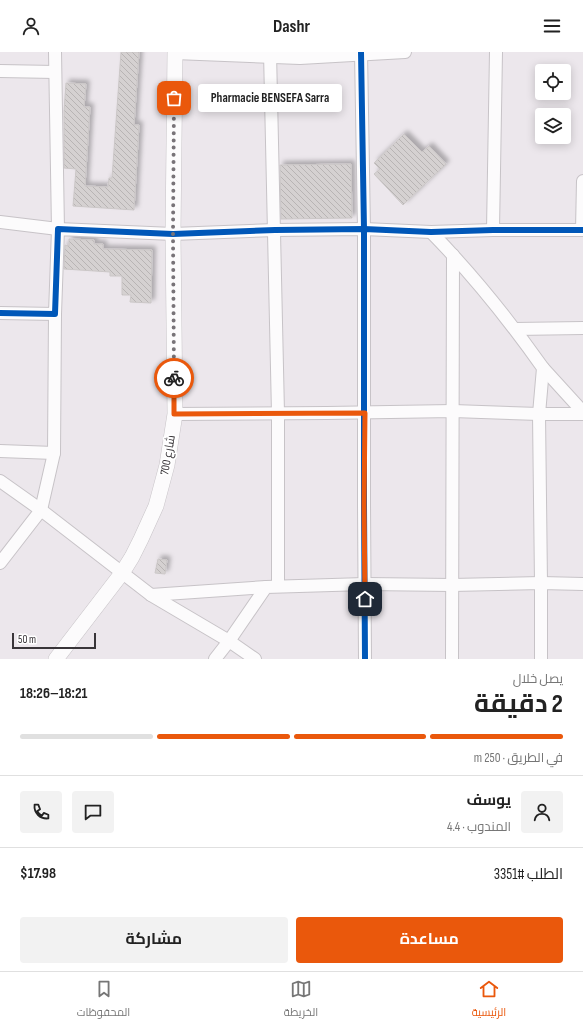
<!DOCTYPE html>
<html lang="ar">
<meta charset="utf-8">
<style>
:root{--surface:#fff;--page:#f2f2f2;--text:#222;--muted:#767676;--line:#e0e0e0;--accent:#ea580c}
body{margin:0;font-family:"Sofia Sans Condensed",Cairo,sans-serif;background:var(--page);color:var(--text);direction:rtl;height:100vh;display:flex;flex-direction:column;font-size:15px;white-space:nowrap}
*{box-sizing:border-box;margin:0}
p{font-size:13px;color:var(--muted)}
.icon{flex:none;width:22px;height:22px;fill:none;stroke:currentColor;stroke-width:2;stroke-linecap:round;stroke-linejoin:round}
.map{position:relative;height:607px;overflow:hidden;direction:ltr}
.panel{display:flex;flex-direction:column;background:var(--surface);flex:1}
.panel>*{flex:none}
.tools{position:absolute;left:535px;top:12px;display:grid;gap:8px}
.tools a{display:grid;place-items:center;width:36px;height:36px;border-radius:4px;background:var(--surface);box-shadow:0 2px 10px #0003;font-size:20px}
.scale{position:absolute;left:12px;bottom:10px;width:84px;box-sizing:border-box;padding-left:4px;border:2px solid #393539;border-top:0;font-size:11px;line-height:14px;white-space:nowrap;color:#393539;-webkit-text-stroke:3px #fff;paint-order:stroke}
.pin{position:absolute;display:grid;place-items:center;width:34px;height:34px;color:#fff;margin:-17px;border-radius:8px;box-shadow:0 2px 6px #0006}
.courier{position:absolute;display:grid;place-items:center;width:40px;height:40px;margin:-20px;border:3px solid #ea580c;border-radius:50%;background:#fff;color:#222;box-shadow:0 1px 5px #0007}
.bubble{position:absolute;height:28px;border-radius:4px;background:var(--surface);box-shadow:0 2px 10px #0003;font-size:13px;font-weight:700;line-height:28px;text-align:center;direction:rtl}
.summary em{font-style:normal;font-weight:700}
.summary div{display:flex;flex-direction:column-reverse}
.summary{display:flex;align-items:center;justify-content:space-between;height:68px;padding:0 20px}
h1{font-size:26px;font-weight:700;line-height:30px}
.bar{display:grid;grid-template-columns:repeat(4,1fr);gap:6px 4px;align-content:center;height:48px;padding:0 20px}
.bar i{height:5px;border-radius:3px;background:var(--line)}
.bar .current{background:var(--accent)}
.bar p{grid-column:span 4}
.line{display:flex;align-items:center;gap:10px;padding:0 20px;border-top:1px solid var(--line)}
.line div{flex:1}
.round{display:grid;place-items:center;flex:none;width:42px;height:42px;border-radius:4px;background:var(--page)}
.action{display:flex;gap:8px;margin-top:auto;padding:8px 20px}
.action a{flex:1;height:46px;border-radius:4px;background:var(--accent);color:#fff;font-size:16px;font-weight:700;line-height:46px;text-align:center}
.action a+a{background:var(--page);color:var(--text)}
header{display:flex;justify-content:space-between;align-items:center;height:52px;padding:0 20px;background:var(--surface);font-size:18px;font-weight:700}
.tabs{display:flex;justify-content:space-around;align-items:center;height:56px;border-top:1px solid var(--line);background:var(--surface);font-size:11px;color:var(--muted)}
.tabs a{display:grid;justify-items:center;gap:2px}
.tabs .current{color:var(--accent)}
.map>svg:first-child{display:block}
.building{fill:url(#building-back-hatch);stroke:#cbc7c7;filter:url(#shadow)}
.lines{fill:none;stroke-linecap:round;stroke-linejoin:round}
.minor-casing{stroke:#c7c3c7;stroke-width:14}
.major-casing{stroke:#c7c3c7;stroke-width:16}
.minor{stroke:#fcfbfc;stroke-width:12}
.major{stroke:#fcfbfc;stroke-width:15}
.cycleway-casing{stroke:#fff;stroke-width:8}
.cycleway{stroke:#0057b8;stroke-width:6}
.done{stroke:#787378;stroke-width:4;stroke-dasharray:0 7.2}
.route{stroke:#ea580c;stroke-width:5}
.labels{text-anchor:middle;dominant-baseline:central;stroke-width:3.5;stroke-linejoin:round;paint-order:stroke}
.street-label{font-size:12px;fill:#393539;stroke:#fff}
</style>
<header><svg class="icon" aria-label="menu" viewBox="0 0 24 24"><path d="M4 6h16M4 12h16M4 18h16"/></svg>Dashr<svg class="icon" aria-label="person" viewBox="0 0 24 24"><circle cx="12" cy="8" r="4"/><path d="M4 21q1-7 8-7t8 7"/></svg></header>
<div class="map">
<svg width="583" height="607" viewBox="0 0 583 607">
<defs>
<pattern id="building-back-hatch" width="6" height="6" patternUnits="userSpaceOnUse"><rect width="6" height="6" fill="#d5d1d1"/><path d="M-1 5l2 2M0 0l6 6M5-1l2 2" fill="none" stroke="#b8b4b4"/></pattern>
<filter id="shadow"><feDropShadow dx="3.5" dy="-3.5" stdDeviation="2" flood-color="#0004"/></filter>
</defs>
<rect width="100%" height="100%" fill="#ece7ec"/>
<g class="building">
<polygon points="121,0 139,0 134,73 139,73 134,158 73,154 76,117 64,116 64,59 66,31 86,32 84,55 90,55 85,134 108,135 109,126 112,126"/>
<polygon points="404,82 422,100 429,94 446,112 403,153 374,122 380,117 374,111"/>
<polygon points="351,112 352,166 281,167 280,113"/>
<polygon points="69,187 94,188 94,192 103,192 103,197 152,198 151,251 130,250 131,243 122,243 122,224 110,224 110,220 64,217 65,193 69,194"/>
<polygon points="158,507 167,508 165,522 155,521"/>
</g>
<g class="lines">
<g class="minor-casing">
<g id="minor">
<polyline points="270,0 278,361 278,534"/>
<polyline points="361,0 364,177 364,452 365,607"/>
<polyline points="175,1 300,6 405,0"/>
<polyline points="0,19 55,20"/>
<polyline points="0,170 58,177 55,0"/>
<polyline points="493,178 496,0"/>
<polyline points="582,178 583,129"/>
<path d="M431 180C472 222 509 268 543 316L539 362 541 531V607"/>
<polyline points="0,261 55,262 58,177 173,182 275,178 364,177 431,180 493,178 583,178"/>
<polyline points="515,277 583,276"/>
<polyline points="543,316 583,360"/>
<polyline points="175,362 327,361 453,359 539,362 583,362"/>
<polyline points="0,399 54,401"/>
<polyline points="0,429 41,458 151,543 229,589 255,607"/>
<polyline points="0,511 41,458 54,401 55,262"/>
<polyline points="151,543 266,535"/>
<polyline points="215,607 229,589 266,535 365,532 452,533 541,531 583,532"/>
<polyline points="452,607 453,203"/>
</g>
</g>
<g class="major-casing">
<polyline id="major" points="56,607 122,521 132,505 141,487 156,454 167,413 175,362 173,182 175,0"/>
</g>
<use href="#minor" class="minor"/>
<use href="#major" class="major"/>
<g class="cycleway-casing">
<g id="cycleway">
<polyline points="361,0 364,177 364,452 365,607"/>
<polyline points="0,261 55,262 58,177 173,182 275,178 364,177 431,180 493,178 583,178"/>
</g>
</g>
<use href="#cycleway" class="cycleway"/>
</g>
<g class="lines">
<polyline class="done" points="174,326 173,182 174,46"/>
<polyline class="route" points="174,326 174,362 365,361 364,452 365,547"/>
</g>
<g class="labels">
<g class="street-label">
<text transform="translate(168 403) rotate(-80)">شارع 700</text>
</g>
</g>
</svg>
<div class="tools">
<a><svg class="icon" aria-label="locate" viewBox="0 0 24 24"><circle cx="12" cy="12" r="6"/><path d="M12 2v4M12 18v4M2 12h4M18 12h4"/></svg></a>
<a><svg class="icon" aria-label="layers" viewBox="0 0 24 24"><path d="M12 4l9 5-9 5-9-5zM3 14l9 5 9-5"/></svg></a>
</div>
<div class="scale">50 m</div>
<div class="pin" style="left:174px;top:46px;background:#ea580c"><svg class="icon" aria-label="bag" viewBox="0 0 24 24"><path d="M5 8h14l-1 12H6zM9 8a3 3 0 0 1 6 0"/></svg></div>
<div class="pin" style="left:365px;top:547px;background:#1f2937"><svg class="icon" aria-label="home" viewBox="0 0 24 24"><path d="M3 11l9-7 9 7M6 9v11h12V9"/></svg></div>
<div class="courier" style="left:174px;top:326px"><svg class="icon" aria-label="bike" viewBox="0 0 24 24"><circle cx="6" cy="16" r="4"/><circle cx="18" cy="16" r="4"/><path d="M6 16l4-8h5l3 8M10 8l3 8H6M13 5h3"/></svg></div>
<div class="bubble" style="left:198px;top:32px;width:144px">Pharmacie BENSEFA Sarra</div>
</div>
<section class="panel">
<div class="summary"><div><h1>2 دقيقة</h1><p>يصل خلال</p></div><em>18:21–18:26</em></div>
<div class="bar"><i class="current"></i><i class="current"></i><i class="current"></i><i></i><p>في الطريق · 250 m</p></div>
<div class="line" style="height:72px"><a class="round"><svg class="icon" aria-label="person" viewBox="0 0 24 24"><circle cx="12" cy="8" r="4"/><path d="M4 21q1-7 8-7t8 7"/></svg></a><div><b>يوسف</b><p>المندوب · 4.4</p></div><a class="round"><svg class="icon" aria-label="chat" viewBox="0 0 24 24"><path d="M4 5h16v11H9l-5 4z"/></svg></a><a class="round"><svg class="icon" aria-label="phone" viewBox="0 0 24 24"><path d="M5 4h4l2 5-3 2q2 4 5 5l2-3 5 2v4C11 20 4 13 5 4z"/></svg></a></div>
<div class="line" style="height:52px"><div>الطلب #3351</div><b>$17.98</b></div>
<div class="action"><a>مساعدة</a><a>مشاركة</a></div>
</section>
<nav class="tabs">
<a class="current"><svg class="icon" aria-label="home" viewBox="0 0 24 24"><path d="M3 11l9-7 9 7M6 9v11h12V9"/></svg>الرئيسية</a>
<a><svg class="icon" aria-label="map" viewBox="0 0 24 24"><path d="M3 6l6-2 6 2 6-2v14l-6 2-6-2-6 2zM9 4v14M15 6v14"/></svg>الخريطة</a>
<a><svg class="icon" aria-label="saved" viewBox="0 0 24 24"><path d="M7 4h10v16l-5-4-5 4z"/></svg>المحفوظات</a>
</nav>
